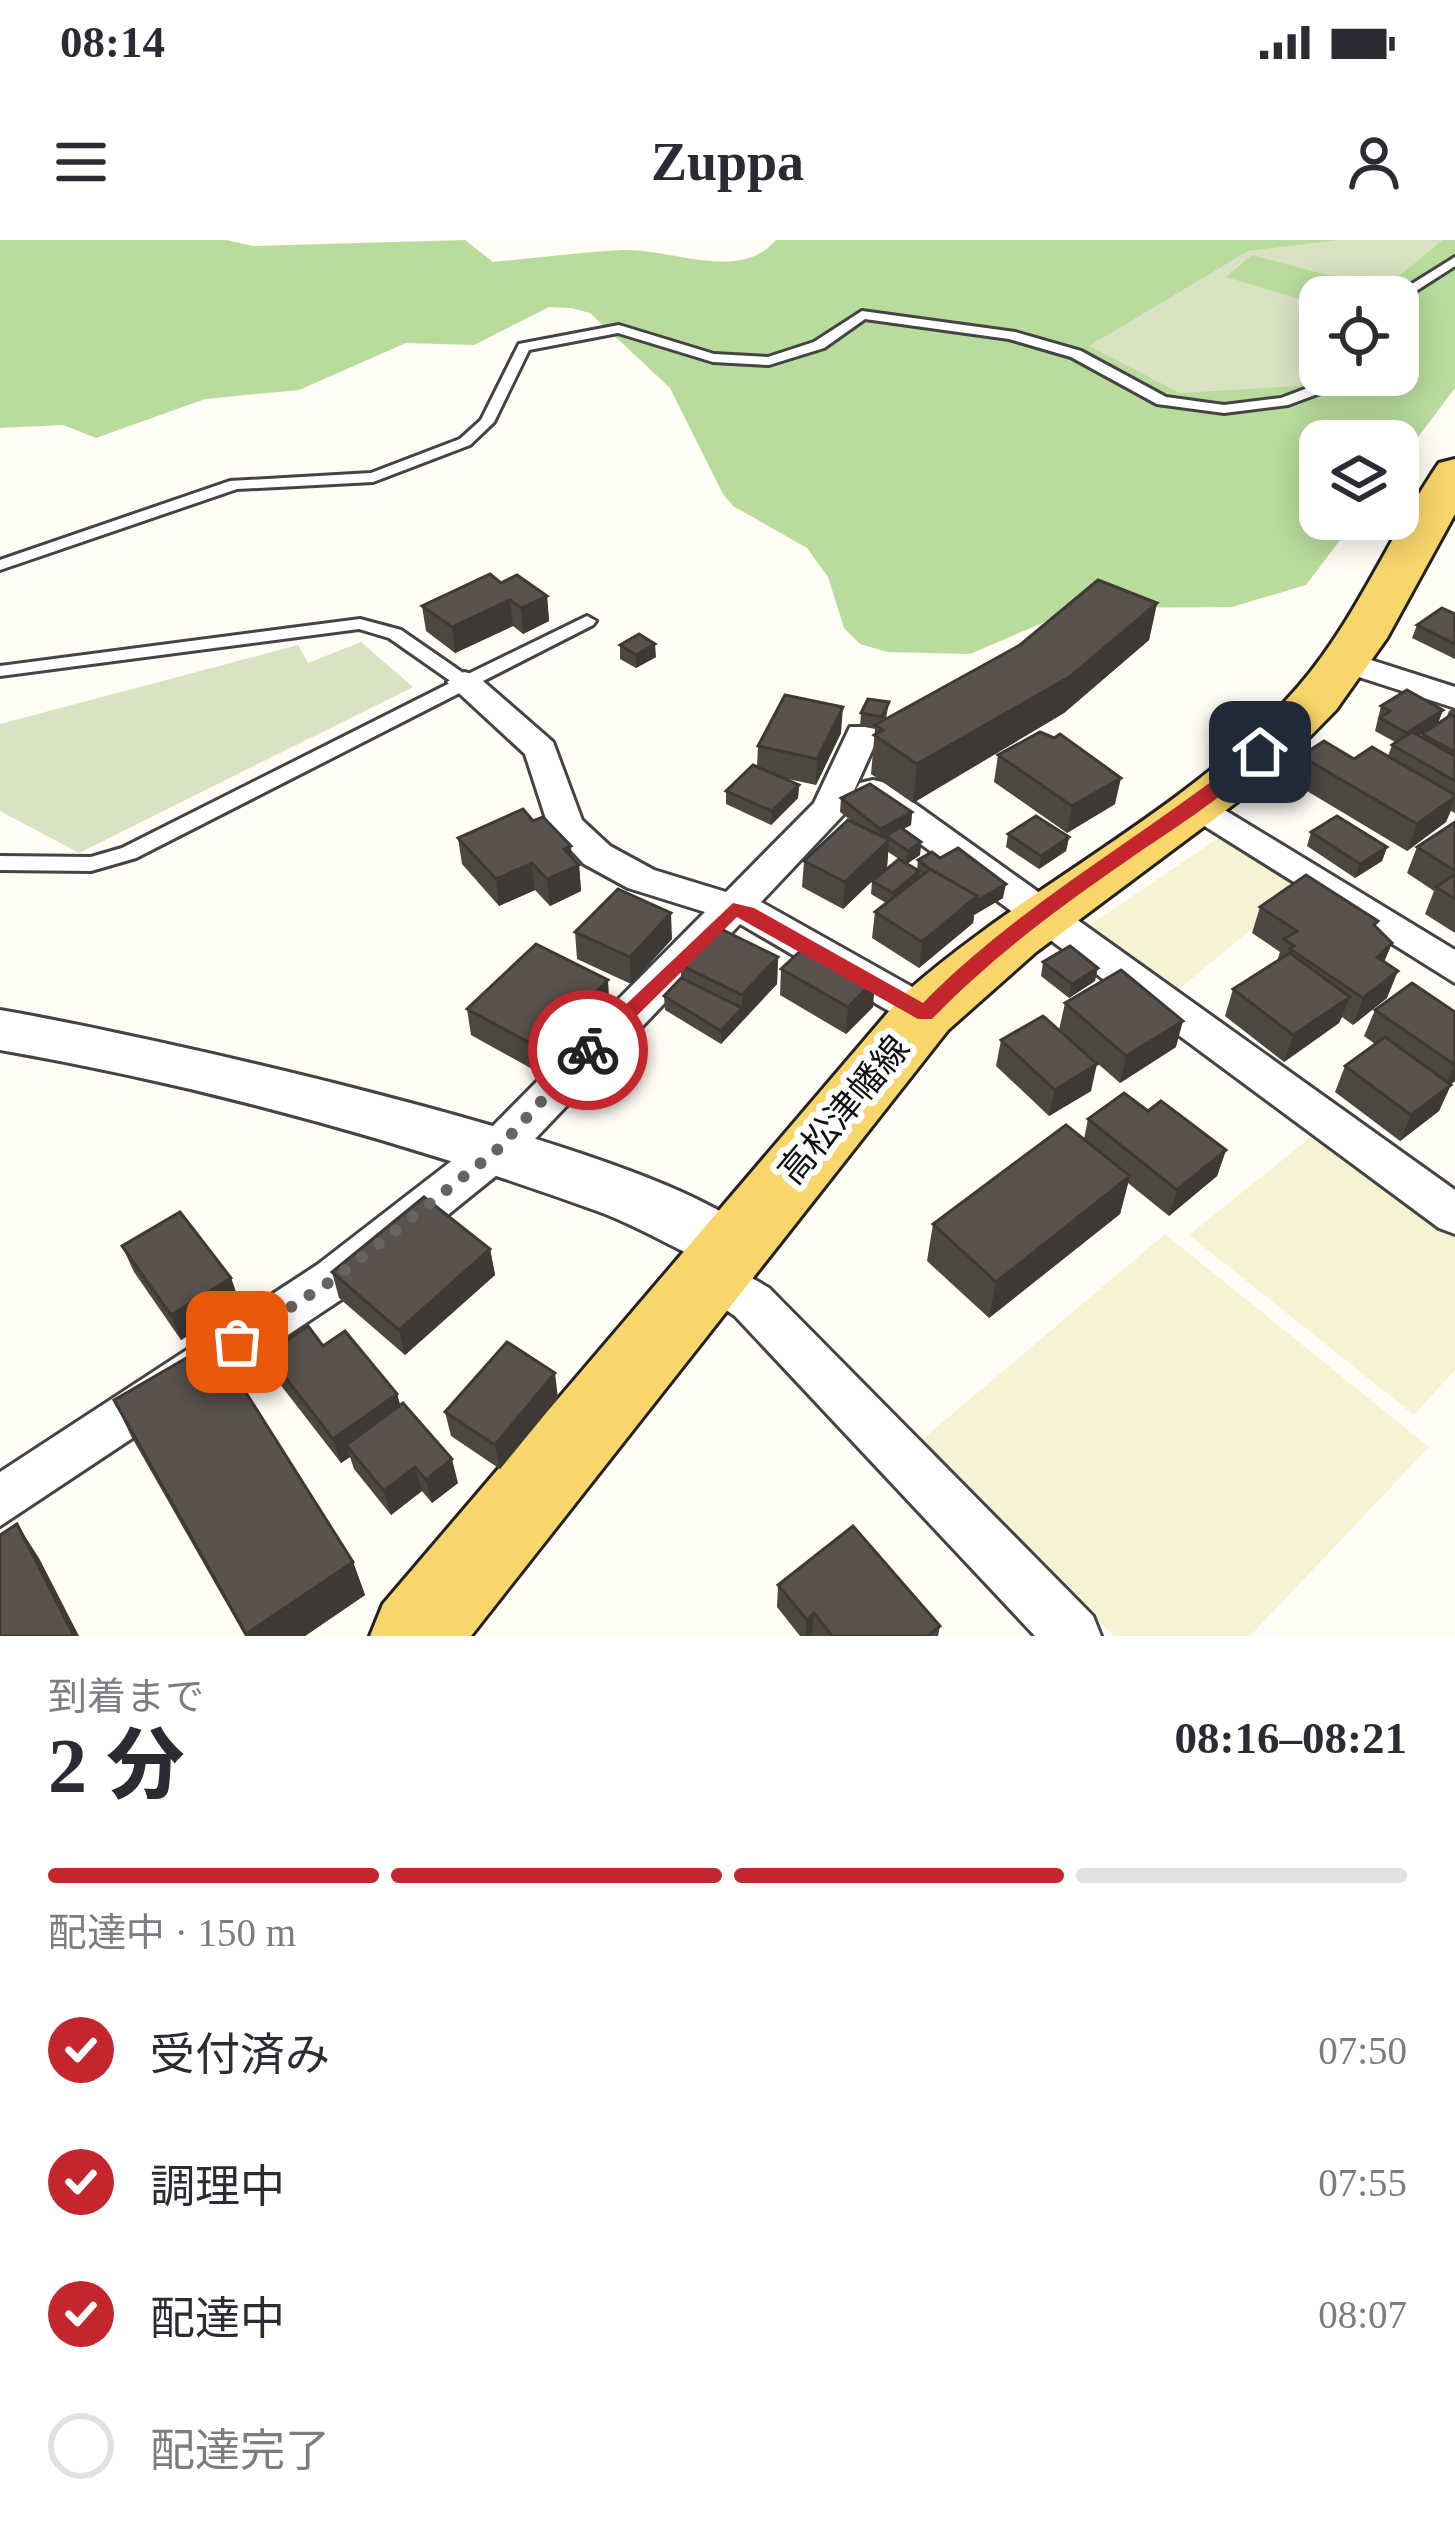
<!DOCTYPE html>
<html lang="ja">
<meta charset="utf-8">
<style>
:root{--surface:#fff;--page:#f7f7f7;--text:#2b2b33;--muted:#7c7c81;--line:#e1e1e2;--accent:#c4262e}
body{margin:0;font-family:"Times New Roman","Noto Sans JP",serif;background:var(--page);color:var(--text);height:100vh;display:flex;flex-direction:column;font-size:45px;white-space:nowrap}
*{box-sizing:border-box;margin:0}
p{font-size:39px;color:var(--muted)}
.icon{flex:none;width:66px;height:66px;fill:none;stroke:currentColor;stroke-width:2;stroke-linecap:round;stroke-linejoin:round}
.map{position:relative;height:1396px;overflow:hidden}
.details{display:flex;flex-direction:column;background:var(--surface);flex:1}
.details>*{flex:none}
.fabs{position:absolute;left:1299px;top:36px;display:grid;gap:24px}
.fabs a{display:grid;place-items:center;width:120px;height:120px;border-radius:24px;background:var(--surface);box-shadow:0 6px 30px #0003;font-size:60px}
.pin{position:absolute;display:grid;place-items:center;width:102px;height:102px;color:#fff;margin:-51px;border-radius:24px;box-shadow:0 6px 18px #0006}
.courier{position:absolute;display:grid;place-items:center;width:120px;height:120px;margin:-60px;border:9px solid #c4262e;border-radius:50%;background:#fff;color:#222;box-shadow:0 3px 15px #0007}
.head em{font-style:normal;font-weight:800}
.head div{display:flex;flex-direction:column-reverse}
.head{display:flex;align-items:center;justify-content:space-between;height:204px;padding:0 48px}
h1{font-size:78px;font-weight:800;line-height:90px}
.bar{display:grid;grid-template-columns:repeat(4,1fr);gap:18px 12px;align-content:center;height:144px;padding:0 48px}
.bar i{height:15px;border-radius:9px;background:var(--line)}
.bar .current{background:var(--accent)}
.bar p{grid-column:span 4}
ol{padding:0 48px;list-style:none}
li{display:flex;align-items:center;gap:36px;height:132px}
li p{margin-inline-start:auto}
li .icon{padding:12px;border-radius:50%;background:var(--accent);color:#fff;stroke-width:4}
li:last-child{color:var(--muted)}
li i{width:66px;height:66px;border:6px solid var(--line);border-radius:50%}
.status{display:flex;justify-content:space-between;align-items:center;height:84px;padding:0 60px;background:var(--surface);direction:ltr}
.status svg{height:33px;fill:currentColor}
header{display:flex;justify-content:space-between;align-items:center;height:156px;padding:0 48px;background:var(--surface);font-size:54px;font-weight:800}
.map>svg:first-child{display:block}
.farmland{fill:#f6f3d4}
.forest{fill:#b9dc9c;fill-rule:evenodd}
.cemetery{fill:#d9e3c4}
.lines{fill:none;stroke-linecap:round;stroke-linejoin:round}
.service-casing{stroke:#444;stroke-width:6}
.minor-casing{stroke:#444;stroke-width:6}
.tertiary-casing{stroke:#444;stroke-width:6}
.primary-casing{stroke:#222;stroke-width:6}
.service{fill:#fff;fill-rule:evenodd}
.minor{fill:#fff;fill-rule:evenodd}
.tertiary{fill:#fff;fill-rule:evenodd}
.primary{fill:#f9d66b;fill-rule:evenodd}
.wall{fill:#4d4742;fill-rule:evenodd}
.shaded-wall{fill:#3f3936}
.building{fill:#5a524d;stroke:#3f3936;stroke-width:3}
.route{fill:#c4262e}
.done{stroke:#646461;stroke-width:12;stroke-dasharray:0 21.6}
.labels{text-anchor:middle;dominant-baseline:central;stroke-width:12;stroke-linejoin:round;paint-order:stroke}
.street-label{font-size:36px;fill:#111;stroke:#fff}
</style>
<div class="status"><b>08:14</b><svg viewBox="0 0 49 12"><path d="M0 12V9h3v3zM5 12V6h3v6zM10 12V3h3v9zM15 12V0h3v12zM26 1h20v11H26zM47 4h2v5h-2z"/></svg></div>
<header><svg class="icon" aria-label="menu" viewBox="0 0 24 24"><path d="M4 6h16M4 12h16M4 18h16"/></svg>Zuppa<svg class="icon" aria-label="person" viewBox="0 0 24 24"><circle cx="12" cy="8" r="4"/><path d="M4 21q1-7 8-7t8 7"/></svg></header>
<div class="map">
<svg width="1455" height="1396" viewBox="0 0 1455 1396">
<rect width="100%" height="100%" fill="#fffdf5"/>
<g class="farmland">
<polygon points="1220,597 1305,645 1173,754 1087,687"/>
<polygon points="1316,893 1455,995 1455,1130 1414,1175 1189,995"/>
<polygon points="1165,994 1429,1207 1250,1396 1114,1396 918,1203"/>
</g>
<path class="forest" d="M0 0H227L253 6 465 0 493 22C537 18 580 12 624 10 669 8 740 43 776 0H1455V148L1398 224V201H1320V279H1356L1306 345 1232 367 1095 368 1068 372 970 414 887 412 860 404 844 388 828 337 807 308 733 266 723 254 670 148 590 73 571 68 549 67 474 105 406 103 299 150 205 159 96 198 63 185 0 188ZM1320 57H1398V135H1320Z"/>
<g class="cemetery">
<polygon points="1338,0 1443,0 1382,50 1252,15 1226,37 1320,65 1320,120 1299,146 1180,153 1089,106 1248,11"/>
<polygon points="361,402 413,447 79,613 0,571 0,484 298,405 308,423"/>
</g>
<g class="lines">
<g class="service-casing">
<g id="service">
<polygon points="1455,17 1455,26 1402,60 1391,57"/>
<polygon points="862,71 1015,92 1081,111 1166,157 1224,165 1281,158 1313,146 1323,135 1337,135 1323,152 1288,165 1224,173 1157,164 1071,117 1009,99 865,79 824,108 769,125 713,122 618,93 529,110 494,182 470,205 373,242 237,249 0,330 0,320 230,241 371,233 460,199 481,180 519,104 619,85 714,114 768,117 814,102"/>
<polygon points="587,376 596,381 593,385 136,618 91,631 0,630 0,616 91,617 122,608 452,442 389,398 359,389 0,436 0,426 360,379 401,390 466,435"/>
</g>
</g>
<g class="minor-casing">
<g id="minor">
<polygon points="1346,412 1455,447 1455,468 1334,429 1330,422 1334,415"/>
<polygon points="464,432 476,435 553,502 582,580 610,606 654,630 726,652 814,563 850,487 874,487 879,495 843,575 761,662 939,762 945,773 939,784 925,788 911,784 740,684 512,923 351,1053 0,1286 0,1232 317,1025 480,899 705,672 628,648 584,624 548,585 525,514 447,442"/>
<polygon points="873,540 886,543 1455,950 1455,994 1439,988 860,559 855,551 860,543"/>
<polygon points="1195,552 1455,710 1455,743 1182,572 1177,564"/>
<polygon points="711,1014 769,1048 1093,1376 1101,1396 1035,1396 735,1076 694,1048 688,1034 694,1020"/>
</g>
</g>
<g class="tertiary-casing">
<path id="tertiary" d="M0 770C119 790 719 918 763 1008L754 1026 733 1033C687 1017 646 989 600 972 404 901 206 846 0 810Z"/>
</g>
<g class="primary-casing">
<path id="primary" d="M1455 219V274L1387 398 1336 470 1269 538 1036 712 948 790 471 1396H370L383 1364 902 756C1025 645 1188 573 1298 447 1356 380 1389 296 1439 223Z"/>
</g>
<use href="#service" class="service"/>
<use href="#minor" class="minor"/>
<use href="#tertiary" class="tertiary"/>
<use href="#primary" class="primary"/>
</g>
<g class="wall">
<polygon points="501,343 547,356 549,381 523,394 513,386 455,413 426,391 422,366"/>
<polygon points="1157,363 1149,400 1064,473 913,563 871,534 875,489 860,486 861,473 889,462 886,479"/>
<polygon points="1455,374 1455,419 1412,398 1417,385"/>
<polygon points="620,405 656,417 636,428 620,419"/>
<polygon points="1381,466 1443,470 1438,483 1419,496 1421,497 1422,494 1446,478 1449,471 1455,468 1455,573 1451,571 1446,582 1407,611 1292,542 1301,516 1354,519 1388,516 1392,505 1395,502 1375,491"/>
<polygon points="841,493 816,545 783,538 799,545 798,558 771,585 726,564 726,551 757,527 758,506"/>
<polygon points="1054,498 1115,564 1067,593 994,542 998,515"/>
<path d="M841 558 912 572 911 585 903 589 921 602 920 615 907 624 917 630 918 620 940 618 1003 658 974 675 973 683 919 728 872 698 875 672 886 663 871 654 872 641 843 669 802 647 804 621 853 582 840 572ZM888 612 902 621 873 640 887 627Z"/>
<polygon points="1455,582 1455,693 1425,674 1434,651 1407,633 1417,607"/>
<polygon points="1311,592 1387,607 1382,621 1355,638 1307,606"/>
<polygon points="1008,594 1069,597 1066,611 1039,629 1006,607"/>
<polygon points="458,598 571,617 579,625 581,651 550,666 535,650 499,666 462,624"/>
<polygon points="1260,667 1376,687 1392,703 1384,722 1387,758 1353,785 1342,777 1339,783 1284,822 1225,776 1233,749 1277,721 1280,712 1252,693"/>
<polygon points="575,692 672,699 631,744 577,719"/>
<polygon points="778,717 777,744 721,804 665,770 664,756 681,738 681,725"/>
<polygon points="1043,722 1095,741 1069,758 1041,736"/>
<polygon points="781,729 873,767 846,794 780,755"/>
<polygon points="608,740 609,767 543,835 471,795 467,769"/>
<polygon points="1065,763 1176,807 1120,843 1059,790"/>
<polygon points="1375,770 1455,772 1455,841 1451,844 1439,871 1400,901 1335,852 1345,826 1375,804 1364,796"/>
<polygon points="1001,800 1091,851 1049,876 996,826"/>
<polygon points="1148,871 1226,910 1217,936 1169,976 1128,943 1120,974 989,1078 927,1021 933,984 1084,899 1088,879"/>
<polygon points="122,1006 231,1038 240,1064 181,1100 134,1032"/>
<polygon points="490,1009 495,1035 405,1115 339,1058 332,1032"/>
<polygon points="323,1106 397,1154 400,1165 458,1243 432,1263 422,1251 391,1275 354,1229 350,1217 341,1223 276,1139 267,1114"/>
<polygon points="558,1158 500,1229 451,1196 445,1172"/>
<polygon points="114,1160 353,1322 365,1355 305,1396 245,1396 131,1196"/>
<polygon points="778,1345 940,1386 938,1396 800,1396 777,1367"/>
</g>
<g class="shaded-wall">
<polygon points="547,356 549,381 523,394 521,368"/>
<polygon points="510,360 513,386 455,413 452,387"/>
<polygon points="1157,363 1149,400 1064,473 913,563 917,524"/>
<polygon points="655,404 656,417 636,428 636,415"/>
<polygon points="843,467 841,493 816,545 817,519"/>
<polygon points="1443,470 1438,483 1402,506 1407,493"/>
<polygon points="1121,538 1115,564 1067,593 1072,566"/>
<polygon points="799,545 798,558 771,585 772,571"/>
<polygon points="1455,557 1446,582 1407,611 1417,584"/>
<polygon points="912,572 911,585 888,597 886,596 886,599 878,603 880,589"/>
<polygon points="1069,597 1066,611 1039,629 1041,616"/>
<polygon points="889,600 887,627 843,669 845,642"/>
<polygon points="921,602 920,615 906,624 908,611"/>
<polygon points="571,606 572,628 579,625 581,651 550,666 547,639 564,609"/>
<polygon points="1387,607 1382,621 1355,638 1360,624"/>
<polygon points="532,623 535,650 499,666 496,639"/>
<polygon points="919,631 918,644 892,666 893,653"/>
<polygon points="1006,644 1003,658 974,675 973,683 919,728 922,702 977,656"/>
<polygon points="671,673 672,699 631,744 630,717"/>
<polygon points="1392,703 1381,729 1377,717"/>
<polygon points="778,717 777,744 721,804 721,791 742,769 742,755"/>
<polygon points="1098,728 1095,741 1069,758 1072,744"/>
<polygon points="1398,731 1387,758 1353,785 1363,758"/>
<polygon points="608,740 609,767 543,835 539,808"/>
<polygon points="875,740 873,767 846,794 848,767"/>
<polygon points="1350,757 1339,783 1284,822 1293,795"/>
<polygon points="1183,781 1176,807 1120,843 1126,816"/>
<polygon points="1097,824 1091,851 1049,876 1055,850"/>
<polygon points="1455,825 1455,841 1448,847 1451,845 1439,871 1400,901 1411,875 1442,851"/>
<polygon points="1226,910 1217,936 1169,976 1177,950"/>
<polygon points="1130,936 1120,974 989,1078 996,1042"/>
<polygon points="490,1009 495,1035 405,1115 399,1090"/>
<polygon points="231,1038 240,1064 181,1100 171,1075"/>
<polygon points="555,1133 558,1158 500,1229 495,1205"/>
<polygon points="397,1154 404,1178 346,1205 350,1217 341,1223 333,1199"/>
<polygon points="452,1219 458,1243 432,1263 426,1240"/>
<polygon points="415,1227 422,1251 391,1275 384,1251"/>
<polygon points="17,1284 39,1318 79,1396 74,1396"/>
<polygon points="353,1322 365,1355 305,1396 247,1396 246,1394"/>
<polygon points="814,1373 812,1396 806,1396 807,1380"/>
</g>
<g class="building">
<polygon points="490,334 501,343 517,335 547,356 521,368 510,360 452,387 422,366"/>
<polygon points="1098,340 1157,363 1071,436 917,524 874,495 883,490 875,485 1020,405"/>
<polygon points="1442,368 1455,374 1455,404 1417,385"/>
<polygon points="639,394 655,404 636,415 620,405"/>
<polygon points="1407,450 1443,470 1407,493 1380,478 1390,471 1381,466"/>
<polygon points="785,455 843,467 817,519 758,506"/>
<polygon points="868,459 889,462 882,477 861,473"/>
<polygon points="1451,475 1455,477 1455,512 1422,494"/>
<polygon points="1040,492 1054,498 1060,494 1121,538 1072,566 998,515"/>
<polygon points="1412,492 1455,516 1455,541 1392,505"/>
<polygon points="1324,501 1354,519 1372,507 1455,555 1455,557 1417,584 1301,516"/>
<polygon points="753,525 799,545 772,571 726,551"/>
<polygon points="870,544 912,572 880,589 841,558"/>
<polygon points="523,569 533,581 543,577 571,606 564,609 579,625 547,639 532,623 496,639 458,598"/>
<polygon points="1036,576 1069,597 1041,616 1008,594"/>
<polygon points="1337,576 1387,607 1360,624 1311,592"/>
<polygon points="848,580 889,600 845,642 804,621"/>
<polygon points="1455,582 1455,631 1417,607"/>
<polygon points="900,587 921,602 908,611 886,596"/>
<polygon points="958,608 1006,644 976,661 977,656 930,629 918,620 932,612 940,618"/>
<polygon points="899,619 919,631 893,653 872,641"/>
<polygon points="930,629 977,656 922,702 875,672"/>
<polygon points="1455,634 1455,659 1436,647"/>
<polygon points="1306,635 1378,681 1374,685 1392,703 1377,717 1398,731 1363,758 1290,709 1294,706 1284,699 1297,691 1260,667"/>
<polygon points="618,649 671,673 630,717 575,692"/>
<polygon points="717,687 778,717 742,755 681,725"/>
<polygon points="809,703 875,740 848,767 781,729"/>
<polygon points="536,704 608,740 539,808 467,769"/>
<polygon points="1070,706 1098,728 1072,744 1043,722"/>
<polygon points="1290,713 1350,757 1293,795 1233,749"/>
<polygon points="1121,730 1183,781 1126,816 1065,763"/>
<polygon points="681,738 742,768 721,791 664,756"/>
<polygon points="1412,743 1455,772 1455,825 1375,770"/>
<polygon points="1043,776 1097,824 1055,850 1001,800"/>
<polygon points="1385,797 1451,845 1411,875 1345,826"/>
<polygon points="1124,853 1148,871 1161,861 1226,910 1177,950 1088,879"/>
<polygon points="1066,885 1130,936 996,1042 933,984"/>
<polygon points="424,957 490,1009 399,1090 332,1032"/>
<polygon points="180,972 231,1038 171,1075 122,1006"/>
<polygon points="308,1086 323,1106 345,1091 397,1154 333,1199 267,1114"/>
<polygon points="214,1102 353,1322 246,1394 114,1160"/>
<polygon points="507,1102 555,1133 495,1205 445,1172"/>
<polygon points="403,1163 452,1219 426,1240 415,1227 384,1251 346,1205"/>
<polygon points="17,1284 74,1396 0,1396 0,1295"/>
<polygon points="853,1286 940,1386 928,1396 832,1396 814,1373 807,1380 778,1345"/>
</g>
<path class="route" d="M1254 509 1268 512C1230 555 1175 587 1128 620 1057 669 992 717 932 779H918L737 677 596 816H581L578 810 733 663 754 668 923 763C1021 663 1145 596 1254 509Z"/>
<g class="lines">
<polyline class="done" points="237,1102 334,1039 496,911 588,810"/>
</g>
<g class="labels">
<g class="street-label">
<text transform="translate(844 870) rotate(-50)">高松津幡線</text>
</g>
</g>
</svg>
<div class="fabs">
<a><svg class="icon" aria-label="locate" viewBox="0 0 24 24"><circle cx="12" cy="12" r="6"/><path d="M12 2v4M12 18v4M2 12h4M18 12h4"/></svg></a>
<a><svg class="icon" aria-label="layers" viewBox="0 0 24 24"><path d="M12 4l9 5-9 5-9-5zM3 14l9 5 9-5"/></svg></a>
</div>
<div class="pin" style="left:237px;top:1102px;background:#ea580c"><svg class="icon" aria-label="bag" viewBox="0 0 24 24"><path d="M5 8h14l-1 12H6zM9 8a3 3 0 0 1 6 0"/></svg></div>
<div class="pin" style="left:1260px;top:512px;background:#1f2937"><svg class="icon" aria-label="home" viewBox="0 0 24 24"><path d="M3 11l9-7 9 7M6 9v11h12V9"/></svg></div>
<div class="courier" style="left:588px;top:810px"><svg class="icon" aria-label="bike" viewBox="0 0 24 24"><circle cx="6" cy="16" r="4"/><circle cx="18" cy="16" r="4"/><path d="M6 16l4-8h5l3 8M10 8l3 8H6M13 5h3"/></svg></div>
</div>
<section class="details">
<div class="head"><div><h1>2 分</h1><p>到着まで</p></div><em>08:16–08:21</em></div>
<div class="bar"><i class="current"></i><i class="current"></i><i class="current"></i><i></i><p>配達中 · 150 m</p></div>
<ol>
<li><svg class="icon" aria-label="check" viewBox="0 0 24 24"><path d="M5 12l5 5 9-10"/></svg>受付済み<p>07:50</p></li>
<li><svg class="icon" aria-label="check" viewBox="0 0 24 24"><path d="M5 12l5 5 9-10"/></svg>調理中<p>07:55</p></li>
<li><svg class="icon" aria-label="check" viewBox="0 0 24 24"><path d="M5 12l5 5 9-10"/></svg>配達中<p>08:07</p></li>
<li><i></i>配達完了</li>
</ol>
</section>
